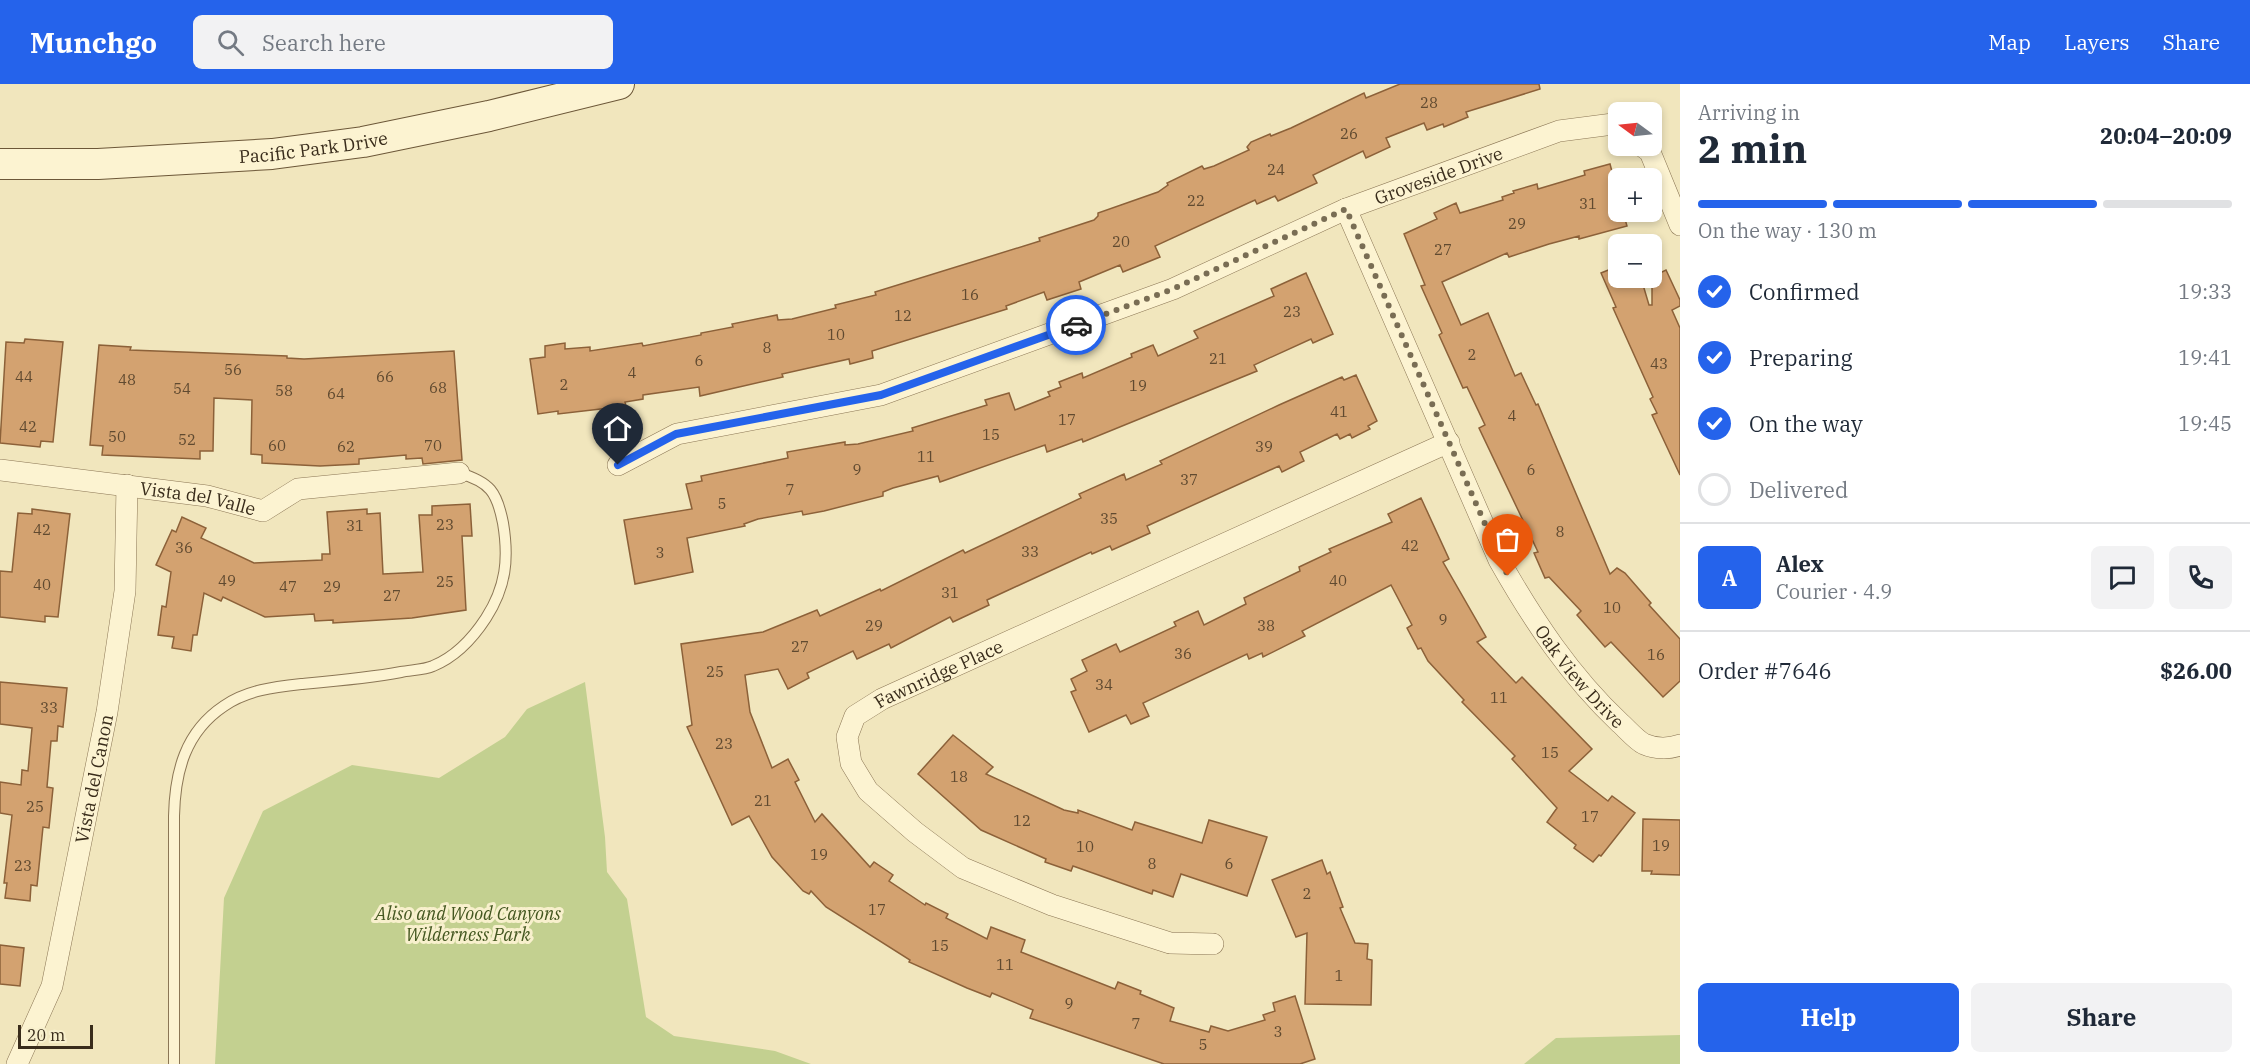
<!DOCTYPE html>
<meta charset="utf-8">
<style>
:root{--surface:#fff;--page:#f2f2f3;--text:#1f2937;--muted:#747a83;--line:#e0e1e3;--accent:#2563eb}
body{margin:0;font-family:"IBM Plex Serif",serif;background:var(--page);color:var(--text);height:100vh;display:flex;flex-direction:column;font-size:22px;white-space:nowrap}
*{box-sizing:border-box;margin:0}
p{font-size:20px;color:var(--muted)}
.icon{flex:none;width:33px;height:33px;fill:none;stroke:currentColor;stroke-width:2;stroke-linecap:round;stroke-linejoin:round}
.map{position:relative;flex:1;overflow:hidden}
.panel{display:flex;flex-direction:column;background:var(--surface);width:570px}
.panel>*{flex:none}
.needle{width:39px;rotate:285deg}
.tools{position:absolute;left:1608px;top:18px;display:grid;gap:12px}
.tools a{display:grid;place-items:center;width:54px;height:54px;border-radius:9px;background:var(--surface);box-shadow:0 3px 9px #0003;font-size:30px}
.scale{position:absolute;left:18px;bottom:15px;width:75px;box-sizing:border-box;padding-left:6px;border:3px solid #392c1b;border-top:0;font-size:16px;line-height:21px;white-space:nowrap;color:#392c1b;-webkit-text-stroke:4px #f8f0cd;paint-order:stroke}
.pin{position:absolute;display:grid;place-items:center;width:51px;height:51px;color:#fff;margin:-62px -26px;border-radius:50% 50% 50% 0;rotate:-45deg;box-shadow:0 0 6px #0007}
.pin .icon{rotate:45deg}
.courier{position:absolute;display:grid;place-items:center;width:60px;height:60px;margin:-30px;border:4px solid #2563eb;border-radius:50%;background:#fff;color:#222;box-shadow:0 2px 8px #0007}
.headline em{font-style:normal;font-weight:700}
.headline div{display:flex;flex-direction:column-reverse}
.headline{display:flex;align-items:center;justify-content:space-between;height:102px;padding:0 18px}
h1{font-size:39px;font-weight:700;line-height:45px}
.bar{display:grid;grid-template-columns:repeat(4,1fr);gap:9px 6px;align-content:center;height:72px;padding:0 18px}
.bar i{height:8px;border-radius:4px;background:var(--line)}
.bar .current{background:var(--accent)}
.bar p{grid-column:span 4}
.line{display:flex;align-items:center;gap:15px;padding:0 18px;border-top:2px solid var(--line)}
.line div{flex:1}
.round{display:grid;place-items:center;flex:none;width:63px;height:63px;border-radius:9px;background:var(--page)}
ol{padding:0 18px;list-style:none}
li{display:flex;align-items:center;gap:18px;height:66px}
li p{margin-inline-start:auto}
li .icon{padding:6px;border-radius:50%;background:var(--accent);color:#fff;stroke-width:4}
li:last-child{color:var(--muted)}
li i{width:33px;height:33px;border:3px solid var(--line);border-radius:50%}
.action{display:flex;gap:12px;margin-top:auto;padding:12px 18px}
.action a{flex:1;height:69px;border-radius:9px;background:var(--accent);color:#fff;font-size:24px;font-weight:700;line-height:69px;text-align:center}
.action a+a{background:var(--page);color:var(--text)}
header{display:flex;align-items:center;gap:36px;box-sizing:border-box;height:84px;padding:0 30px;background:var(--accent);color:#fff}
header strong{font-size:28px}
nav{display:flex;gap:33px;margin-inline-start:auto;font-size:21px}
.search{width:420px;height:54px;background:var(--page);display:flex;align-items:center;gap:15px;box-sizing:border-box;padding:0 21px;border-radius:9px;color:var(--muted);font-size:22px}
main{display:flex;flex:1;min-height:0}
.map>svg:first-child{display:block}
.green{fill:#c3d090}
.building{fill:#d3a270;stroke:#8c6139;stroke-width:1.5}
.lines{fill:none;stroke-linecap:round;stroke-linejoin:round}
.service-casing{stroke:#8b7655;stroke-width:12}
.minor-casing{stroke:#8b7655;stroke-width:22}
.secondary-casing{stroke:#6c5738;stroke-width:32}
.service{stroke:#fcf3d1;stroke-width:10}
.minor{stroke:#fcf3d1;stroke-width:21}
.secondary{stroke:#fcf3d1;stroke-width:30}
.done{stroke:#796d54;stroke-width:6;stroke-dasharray:0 10.8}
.route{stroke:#2563eb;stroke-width:8}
.labels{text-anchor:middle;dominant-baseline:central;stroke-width:6;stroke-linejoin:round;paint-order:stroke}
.number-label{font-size:15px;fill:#604a30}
.street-label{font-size:18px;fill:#392c1b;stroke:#f8f0cd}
.park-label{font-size:18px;font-style:italic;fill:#445720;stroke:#f8f0cd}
</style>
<header>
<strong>Munchgo</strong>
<div class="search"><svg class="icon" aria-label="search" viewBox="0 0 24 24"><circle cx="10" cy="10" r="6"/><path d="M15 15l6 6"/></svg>Search here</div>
<nav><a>Map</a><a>Layers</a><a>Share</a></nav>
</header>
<main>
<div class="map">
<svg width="1680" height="980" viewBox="0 0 1680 980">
<rect width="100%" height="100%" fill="#f1e6bd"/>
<g class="green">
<polygon points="585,598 605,753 607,788 627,815 646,933 674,952 775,967 811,980 215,980 224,814 263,727 352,681 439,694 505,653 527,625"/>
<polygon points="1680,951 1680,980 1524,980 1556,954"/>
</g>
<g class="building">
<polygon points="1400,0 1539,0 1540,5 1466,28 1468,33 1444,43 1443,40 1427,46 1424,39 1386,54 1390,63 1366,74 1363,67 1313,91 1317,99 1278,117 1275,112 1257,120 1255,116 1155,162 1160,173 1123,188 1120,181 1079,198 1081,205 1047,216 1044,208 1006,222 1007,225 872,267 873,274 850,280 849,275 782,290 783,293 700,312 699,303 643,311 643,315 625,318 626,322 558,330 558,327 538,330 530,275 545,273 545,262 565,259 565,265 590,263 590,267 642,259 643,262 701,251 701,249 733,243 732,240 777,231 778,236 792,235 836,224 835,221 876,211 875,208 1040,157 1039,154 1094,136 1098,132 1098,129 1158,108 1168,101 1167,99 1202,82 1204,85 1214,82 1249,66 1247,63 1251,58 1270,50 1271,52 1291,44 1364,9 1366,14"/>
<polygon points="1610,80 1618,110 1618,128 1623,128 1627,142 1579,155 1579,152 1549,160 1509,173 1507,169 1442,198 1461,241 1488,229 1515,292 1521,289 1536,321 1538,320 1610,490 1617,484 1625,489 1651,519 1649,521 1680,555 1680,597 1663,613 1611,558 1605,563 1577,531 1581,527 1549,493 1545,494 1534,469 1538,468 1479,344 1485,341 1467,303 1463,304 1439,251 1442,249 1421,202 1425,201 1404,150 1437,135 1434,129 1456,119 1460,129 1503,116 1502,113 1514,109 1513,107 1537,100 1538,105 1585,91 1584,87"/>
<polygon points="1652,181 1656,191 1666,186 1680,216 1680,222 1672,226 1680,244 1680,391 1652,331 1657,329 1650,315 1653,313 1613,224 1616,223 1601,189 1618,182 1618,194 1641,194 1649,221 1652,221"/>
<polygon points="1306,189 1333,250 1313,259 1311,255 1254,281 1257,287 1083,358 1082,355 1047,368 1045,361 940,398 938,392 893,404 883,408 883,412 824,427 803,431 802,427 758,435 744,440 745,442 687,454 693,488 635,500 624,436 692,425 686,400 702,397 701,392 788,374 787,368 845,358 845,361 858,360 913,347 912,344 987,321 985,316 1009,309 1015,326 1050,312 1048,308 1061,303 1059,298 1082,289 1083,294 1132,273 1131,270 1153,261 1158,272 1198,254 1194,247 1274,212 1271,205"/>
<polygon points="25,255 63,258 53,358 41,357 40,363 0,359 6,258 24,259"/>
<polygon points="99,261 131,263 130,266 287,272 287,274 304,275 454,267 462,376 423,380 422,374 406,375 406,371 359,375 359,380 320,382 262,379 262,371 251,370 252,316 214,314 213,367 200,367 200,375 102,371 103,362 90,361"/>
<polygon points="1356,291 1377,337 1368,342 1370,345 1352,354 1350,350 1340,355 1337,350 1300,368 1304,377 1282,388 1279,382 1147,442 1150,449 1112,466 1110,462 1092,470 1091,468 987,516 989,521 953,538 950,533 891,564 889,560 857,575 853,567 807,589 809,594 788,605 778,585 745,591 750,628 772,684 788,675 799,696 795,698 815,738 822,730 870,783 874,778 893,791 889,797 925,821 926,819 948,830 946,834 987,855 991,843 1025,856 1021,868 1115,905 1118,898 1141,907 1140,910 1174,924 1170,937 1209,948 1211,942 1228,947 1265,936 1263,931 1275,927 1273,919 1295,912 1315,975 1300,980 1164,980 1030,934 1033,926 992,909 990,913 967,904 909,878 910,876 826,823 811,807 809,810 803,807 772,773 749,732 732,741 687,643 692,641 681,560 763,548 817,526 820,532 880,505 881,507 963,466 965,469 1026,440 1081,414 1079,410 1124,390 1126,396 1162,380 1160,377 1279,321 1342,293 1344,296"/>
<polygon points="1421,414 1449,475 1443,478 1486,553 1477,558 1516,599 1522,593 1592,665 1569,687 1608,717 1612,712 1635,729 1601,772 1599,771 1593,778 1574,764 1576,761 1547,738 1557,724 1512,675 1515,672 1462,618 1464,616 1428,577 1421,564 1418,565 1407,544 1412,541 1391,501 1302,547 1305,552 1263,573 1262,569 1249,575 1247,570 1143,619 1149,632 1131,640 1126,631 1089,648 1071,608 1076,606 1071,595 1087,587 1082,576 1116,560 1120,568 1176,542 1174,538 1198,527 1204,541 1246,520 1244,514 1300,487 1299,483 1331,468 1329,465 1392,438 1388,430"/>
<polygon points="470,420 472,452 462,452 466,526 412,534 333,539 333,536 315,537 314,530 265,533 223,513 221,517 204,509 197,551 193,551 191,567 172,564 174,553 158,551 162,522 166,523 171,488 156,481 172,446 176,448 182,433 206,444 201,454 254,479 322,476 322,470 330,470 327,428 367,425 367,430 380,429 383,490 423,488 419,431 432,431 432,422"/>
<polygon points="32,425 70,430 58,533 45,532 45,538 0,533 0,487 12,488 18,429 32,430"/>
<polygon points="0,598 67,604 63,643 58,642 57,657 51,657 47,703 53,704 49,744 43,743 37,802 31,801 30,817 5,814 7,799 4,799 12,731 0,729 0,698 21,701 22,686 28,687 32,644 0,640"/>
<polygon points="953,651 993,683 986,690 1064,726 1078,729 1078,726 1132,746 1135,738 1202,759 1209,736 1267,753 1247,812 1181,790 1173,813 1153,806 1152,810 1073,782 1071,787 1045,778 1046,775 981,746 918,690"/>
<polygon points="1643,735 1680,736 1680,791 1651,790 1652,787 1642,787"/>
<polygon points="1322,776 1327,790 1330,788 1343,823 1340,824 1355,859 1368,860 1367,875 1372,876 1371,921 1305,920 1307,849 1296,853 1272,796"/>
<polygon points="0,861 24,864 20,902 0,900"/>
</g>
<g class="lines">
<g class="service-casing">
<path id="service" d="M174 980V732C175 688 185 648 224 622 247 606 275 603 302 600 335 597 369 594 401 588 411 586 424 586 433 582 455 573 473 554 486 534 506 503 509 475 503 439 497 408 490 398 459 389"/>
</g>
<g class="minor-casing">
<g id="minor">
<polyline points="1642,62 1650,68 1680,141"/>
<path id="s1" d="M1346 125 1499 476C1533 536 1570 592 1620 639 1627 645 1636 656 1644 660 1655 665 1670 665 1680 661"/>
<path id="s2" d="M618 381 677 350 881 311 1173 205 1346 125 1559 47 1613 40 1618 44"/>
<path id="s3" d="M0 386 207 412 263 427 298 405 459 389"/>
<path id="s4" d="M1213 860 1170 859 1052 821 963 784 915 748 868 707 851 679 847 653 855 632 882 615 1449 358"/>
<path id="s5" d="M17 980 52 902 107 628 125 507 127 401"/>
</g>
</g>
<g class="secondary-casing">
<g id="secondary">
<path id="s6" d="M0 80H98L272 70 363 58 489 32 619 0"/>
</g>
</g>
<use href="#service" class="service"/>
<use href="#minor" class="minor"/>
<use href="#secondary" class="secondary"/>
</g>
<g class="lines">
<polyline class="done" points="1076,241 1173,205 1346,125 1508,492"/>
<polyline class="route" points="618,381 676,350 881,311 1076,241"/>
</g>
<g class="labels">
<g class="number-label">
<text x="1429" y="18">28</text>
<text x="1349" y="49">26</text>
<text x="1276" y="85">24</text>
<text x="1196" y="116">22</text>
<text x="1588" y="119">31</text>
<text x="1517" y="139">29</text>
<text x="1121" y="157">20</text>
<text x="1443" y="165">27</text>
<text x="970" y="210">16</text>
<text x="1292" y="227">23</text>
<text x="903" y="231">12</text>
<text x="836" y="250">10</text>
<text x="767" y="263">8</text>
<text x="1472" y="270">2</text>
<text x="1218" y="274">21</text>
<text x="699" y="276">6</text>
<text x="1659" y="279">43</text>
<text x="233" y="285">56</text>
<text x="632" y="288">4</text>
<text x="24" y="292">44</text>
<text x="385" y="292">66</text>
<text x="127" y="295">48</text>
<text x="564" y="300">2</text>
<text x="1138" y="301">19</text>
<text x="438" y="303">68</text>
<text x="182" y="304">54</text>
<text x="284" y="306">58</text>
<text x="336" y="309">64</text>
<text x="1339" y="327">41</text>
<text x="1512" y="331">4</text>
<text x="1067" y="335">17</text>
<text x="28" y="342">42</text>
<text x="991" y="350">15</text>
<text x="117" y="352">50</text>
<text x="187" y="355">52</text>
<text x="277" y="361">60</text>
<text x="433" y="361">70</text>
<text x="346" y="362">62</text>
<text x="1264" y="362">39</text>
<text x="926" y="372">11</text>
<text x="857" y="385">9</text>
<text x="1531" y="385">6</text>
<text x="1189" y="395">37</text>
<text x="790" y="405">7</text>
<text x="722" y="419">5</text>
<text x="1109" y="434">35</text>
<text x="445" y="440">23</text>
<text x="355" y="441">31</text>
<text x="42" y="445">42</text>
<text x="1560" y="447">8</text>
<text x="1410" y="461">42</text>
<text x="184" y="463">36</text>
<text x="1030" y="467">33</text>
<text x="660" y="468">3</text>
<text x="227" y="496">49</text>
<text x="1338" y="496">40</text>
<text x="445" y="497">25</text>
<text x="42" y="500">40</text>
<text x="288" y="502">47</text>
<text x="332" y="502">29</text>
<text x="950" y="508">31</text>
<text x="392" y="511">27</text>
<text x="1612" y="523">10</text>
<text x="1443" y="535">9</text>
<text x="874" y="541">29</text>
<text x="1266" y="541">38</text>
<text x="800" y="562">27</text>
<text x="1183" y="569">36</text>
<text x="1656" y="570">16</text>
<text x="715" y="587">25</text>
<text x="1104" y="600">34</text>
<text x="1499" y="613">11</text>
<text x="49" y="623">33</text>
<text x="724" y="659">23</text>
<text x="1550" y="668">15</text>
<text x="959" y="692">18</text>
<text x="763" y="716">21</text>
<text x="35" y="722">25</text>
<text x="1590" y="732">17</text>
<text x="1022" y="736">12</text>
<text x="1661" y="761">19</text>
<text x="1085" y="762">10</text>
<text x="819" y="770">19</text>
<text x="1152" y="779">8</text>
<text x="1229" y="779">6</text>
<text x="23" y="781">23</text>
<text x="1307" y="809">2</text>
<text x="877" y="825">17</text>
<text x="940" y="861">15</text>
<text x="1005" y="880">11</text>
<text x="1339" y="891">1</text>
<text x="1069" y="919">9</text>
<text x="1136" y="939">7</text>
<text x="1278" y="947">3</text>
<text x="1203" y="960">5</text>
</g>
<g class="street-label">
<text stroke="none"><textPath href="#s6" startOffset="314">Pacific Park Drive</textPath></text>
<text stroke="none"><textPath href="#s2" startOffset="874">Groveside Drive</textPath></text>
<text stroke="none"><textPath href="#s3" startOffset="200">Vista del Valle</textPath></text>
<text stroke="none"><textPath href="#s4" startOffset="561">Fawnridge Place</textPath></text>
<text stroke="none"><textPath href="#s1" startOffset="525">Oak View Drive</textPath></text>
<text stroke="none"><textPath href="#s5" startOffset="297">Vista del Canon</textPath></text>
</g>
<g class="park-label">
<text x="468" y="829">Aliso and Wood Canyons<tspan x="468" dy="21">Wilderness Park</tspan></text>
</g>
</g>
</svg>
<div class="tools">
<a><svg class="needle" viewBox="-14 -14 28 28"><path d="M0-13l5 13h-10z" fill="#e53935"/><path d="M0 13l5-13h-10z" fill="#747a83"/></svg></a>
<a>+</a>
<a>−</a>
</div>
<div class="scale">20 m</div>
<div class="pin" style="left:1508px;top:492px;background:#ea580c"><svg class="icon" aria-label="bag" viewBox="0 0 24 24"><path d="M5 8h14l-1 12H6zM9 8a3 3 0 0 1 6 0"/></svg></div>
<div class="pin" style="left:618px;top:381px;background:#1f2937"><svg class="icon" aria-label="home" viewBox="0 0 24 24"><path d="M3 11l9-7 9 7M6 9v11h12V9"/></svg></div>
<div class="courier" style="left:1076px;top:241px"><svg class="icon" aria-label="car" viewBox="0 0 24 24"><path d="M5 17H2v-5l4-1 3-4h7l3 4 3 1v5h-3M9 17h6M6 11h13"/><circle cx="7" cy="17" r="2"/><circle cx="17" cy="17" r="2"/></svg></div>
</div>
<section class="panel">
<div class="headline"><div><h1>2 min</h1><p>Arriving in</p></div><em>20:04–20:09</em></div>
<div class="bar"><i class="current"></i><i class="current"></i><i class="current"></i><i></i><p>On the way · 130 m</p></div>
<ol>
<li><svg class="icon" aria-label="check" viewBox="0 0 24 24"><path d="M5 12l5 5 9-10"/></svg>Confirmed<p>19:33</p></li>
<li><svg class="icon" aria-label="check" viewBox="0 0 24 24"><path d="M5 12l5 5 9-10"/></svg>Preparing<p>19:41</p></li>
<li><svg class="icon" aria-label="check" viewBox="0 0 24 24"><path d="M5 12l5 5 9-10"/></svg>On the way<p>19:45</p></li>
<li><i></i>Delivered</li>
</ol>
<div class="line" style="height:108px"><b class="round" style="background:var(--accent);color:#fff">A</b><div><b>Alex</b><p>Courier · 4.9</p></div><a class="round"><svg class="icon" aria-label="chat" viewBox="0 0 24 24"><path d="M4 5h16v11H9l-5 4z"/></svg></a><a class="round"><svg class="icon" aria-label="phone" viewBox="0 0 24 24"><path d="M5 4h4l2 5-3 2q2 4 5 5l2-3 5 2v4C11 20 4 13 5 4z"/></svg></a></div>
<div class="line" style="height:78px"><div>Order #7646</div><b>$26.00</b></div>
<div class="action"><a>Help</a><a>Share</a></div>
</section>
</main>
